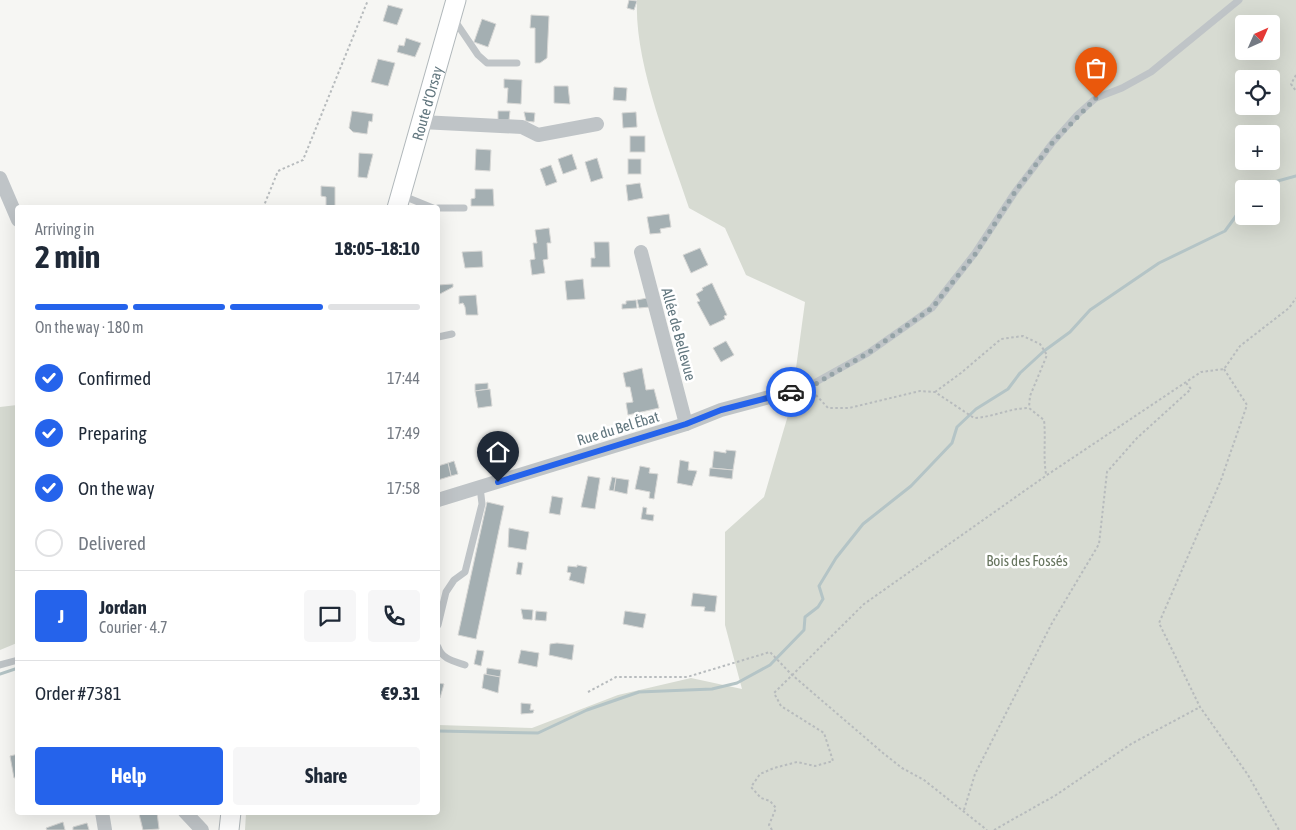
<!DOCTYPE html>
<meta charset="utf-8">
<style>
:root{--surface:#fff;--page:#f6f6f7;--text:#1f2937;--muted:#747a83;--line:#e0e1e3;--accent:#2563eb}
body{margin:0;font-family:"Asap Condensed",sans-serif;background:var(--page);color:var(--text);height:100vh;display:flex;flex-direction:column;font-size:19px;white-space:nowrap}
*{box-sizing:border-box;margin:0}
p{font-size:16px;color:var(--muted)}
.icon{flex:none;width:28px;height:28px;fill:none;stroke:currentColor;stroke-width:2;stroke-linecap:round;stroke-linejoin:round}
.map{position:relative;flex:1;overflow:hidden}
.sheet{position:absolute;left:15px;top:205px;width:425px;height:610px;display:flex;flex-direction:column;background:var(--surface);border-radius:5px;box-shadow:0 5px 20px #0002}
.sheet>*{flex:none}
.needle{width:32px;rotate:45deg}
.buttons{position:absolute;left:1235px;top:15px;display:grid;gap:10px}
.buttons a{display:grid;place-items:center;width:45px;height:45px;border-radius:5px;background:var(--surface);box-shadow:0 5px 20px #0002;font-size:25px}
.pin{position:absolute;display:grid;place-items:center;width:42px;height:42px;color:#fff;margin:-51px -21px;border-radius:50% 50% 50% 0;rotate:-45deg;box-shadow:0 0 5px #0007}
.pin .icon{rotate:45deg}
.courier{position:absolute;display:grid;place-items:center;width:50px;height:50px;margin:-25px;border:4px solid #2563eb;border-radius:50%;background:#fff;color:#222;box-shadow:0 1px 6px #0007}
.headline em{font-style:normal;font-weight:700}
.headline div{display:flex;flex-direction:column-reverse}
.headline{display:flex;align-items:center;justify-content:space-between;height:85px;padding:0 20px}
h1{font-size:32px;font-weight:700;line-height:38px}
.bar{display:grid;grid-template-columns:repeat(4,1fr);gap:8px 5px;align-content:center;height:60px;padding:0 20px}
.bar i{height:6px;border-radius:4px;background:var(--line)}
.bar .on{background:var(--accent)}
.bar p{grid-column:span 4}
.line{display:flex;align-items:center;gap:12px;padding:0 20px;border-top:1px solid var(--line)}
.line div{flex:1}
.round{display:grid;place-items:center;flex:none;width:52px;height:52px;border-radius:5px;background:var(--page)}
ol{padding:0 20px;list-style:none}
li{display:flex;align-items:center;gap:15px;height:55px}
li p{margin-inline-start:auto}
li .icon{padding:5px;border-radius:50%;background:var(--accent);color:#fff;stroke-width:4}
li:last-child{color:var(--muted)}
li i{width:28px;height:28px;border:2px solid var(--line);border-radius:50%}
.cta{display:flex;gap:10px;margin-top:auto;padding:10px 20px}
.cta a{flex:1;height:58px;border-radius:5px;background:var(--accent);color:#fff;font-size:20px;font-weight:700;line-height:58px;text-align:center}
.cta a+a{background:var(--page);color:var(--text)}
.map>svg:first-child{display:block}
.green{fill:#d7dbd2;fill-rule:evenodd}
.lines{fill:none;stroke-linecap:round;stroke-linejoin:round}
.stream{stroke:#b4c4c6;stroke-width:3}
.building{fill:#a4afb2;stroke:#d7d7d5}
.secondary-casing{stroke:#b1b8bb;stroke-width:21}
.path{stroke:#b7bbbd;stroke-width:2;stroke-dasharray:2.5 2.5;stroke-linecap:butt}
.service{stroke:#bfc4c7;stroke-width:7}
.minor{stroke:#bfc4c7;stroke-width:14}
.secondary{stroke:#fff;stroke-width:19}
.done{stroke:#95a3a7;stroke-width:5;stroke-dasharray:0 9}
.route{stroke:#2563eb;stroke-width:6}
.labels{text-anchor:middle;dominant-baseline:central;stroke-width:5;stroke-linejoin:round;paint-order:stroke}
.street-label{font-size:15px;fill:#61767e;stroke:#fff}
.park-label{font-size:15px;fill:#687660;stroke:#fff}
</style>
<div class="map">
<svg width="1296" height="830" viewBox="0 0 1296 830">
<rect width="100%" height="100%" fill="#f6f6f3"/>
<g class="green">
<path d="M637 0H1296V830H245L246 813 438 812V725L532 728 618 695 691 678 742 689 725 625V532L764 497 791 405 805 302 746 275 725 228 689 208C669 147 634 63 637 0ZM1244 24H1271V51H1244ZM1244 79H1271V106H1244ZM1244 134H1271V161H1244ZM1244 189H1271V216H1244Z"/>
<polygon points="17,405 17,643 0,650 0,407"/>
</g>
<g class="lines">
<g class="stream">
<polyline points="1260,189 1263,185 1296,176"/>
<polyline points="0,674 18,668"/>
<polyline points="438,731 538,733 587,710 639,692 712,689 737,683 770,665 804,630 805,617 818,607 823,599 819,586 836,558 863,524 911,486 952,443 957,427 976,409 1008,389 1020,373 1044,351 1070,332 1090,310 1159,263 1225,231 1244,205"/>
</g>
</g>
<g class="building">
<polygon points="629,0 637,1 634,10 627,8"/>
<polygon points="388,5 403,9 397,25 383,21"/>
<polygon points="531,15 549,16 547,58 540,63 535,63 535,28 530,28"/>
<polygon points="482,19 496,24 488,47 474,42"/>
<polygon points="406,38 421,43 415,57 397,52 399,45 404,46"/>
<polygon points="378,59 395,63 388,86 371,82"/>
<polygon points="504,79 522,80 521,104 507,103 508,88 504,88"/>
<polygon points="554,86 568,86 570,104 554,103"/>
<polygon points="614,87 627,88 626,101 613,100"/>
<polygon points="352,111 373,114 372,122 369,121 367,134 353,132 349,128"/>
<polygon points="498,111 510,111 509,120 498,120"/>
<polygon points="524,112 535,113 534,122 526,121"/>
<polygon points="636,112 637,127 623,128 622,113"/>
<rect x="630" y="136" width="15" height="16"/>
<polygon points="476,149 491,150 490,171 475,170"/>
<polygon points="359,153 373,154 367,178 358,177"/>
<polygon points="572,154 577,169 563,174 558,159"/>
<polygon points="597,158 603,178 591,182 585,162"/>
<rect x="628" y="159" width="13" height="15"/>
<polygon points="551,165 557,182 546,186 540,169"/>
<polygon points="640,183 643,198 628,201 626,185"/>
<polygon points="321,186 335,187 335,208 326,208 326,197 321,196"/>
<polygon points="475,189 493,189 494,206 471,206 471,199 475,198"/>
<polygon points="669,214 671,227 660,229 661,233 650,234 647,217"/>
<polygon points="549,228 551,243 547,243 548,259 543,260 545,273 532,275 530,260 535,259 533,243 537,243 535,230"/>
<polygon points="594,242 609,242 610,267 591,267 591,258 595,258"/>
<polygon points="700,248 708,265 691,273 683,255"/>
<polygon points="482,251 483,267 465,268 462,252"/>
<polygon points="583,279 585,299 567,300 565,281"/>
<polygon points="712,283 727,315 724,316 725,319 710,326 697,302 700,301 696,294 703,290 702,288"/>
<polygon points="453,284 453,287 438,295 438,285"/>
<polygon points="476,295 478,315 466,315 465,307 463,303 459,304 459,296"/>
<polygon points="647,298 650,307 639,308 637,300"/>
<polygon points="636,300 637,308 622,309 622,304 626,304 626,301"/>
<polygon points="726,341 734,355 721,362 713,348"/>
<polygon points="642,368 646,390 654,389 659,408 628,415 626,403 633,402 630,387 626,387 623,373"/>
<polygon points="488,383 488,389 475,391 475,384"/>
<polygon points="490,389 492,406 478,408 475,391"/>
<polygon points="504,437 508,452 489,457 485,442"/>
<polygon points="726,450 736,451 733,470 712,468 714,451 726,453"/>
<polygon points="680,460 689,462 688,470 697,471 692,486 677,483"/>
<polygon points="454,461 458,474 451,476 448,463"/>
<polygon points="448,463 451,476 438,480 438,466"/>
<polygon points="640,466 650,468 649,473 658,474 654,499 649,498 650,492 635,489"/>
<polygon points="710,468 733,470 732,479 709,476"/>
<polygon points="588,476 600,478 595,509 581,507"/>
<polygon points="612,477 616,478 614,491 609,490"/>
<polygon points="616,478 629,480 627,494 614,491"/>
<polygon points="552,496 563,498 560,515 549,513"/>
<polygon points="487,502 504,506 476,639 458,635"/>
<polygon points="643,507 647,508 646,514 654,515 653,521 641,519"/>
<polygon points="509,528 529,532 526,550 508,547"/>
<polygon points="518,562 523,563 521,575 516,574"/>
<polygon points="577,565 587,567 584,584 569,580 571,573 567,572 568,566 577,567"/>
<polygon points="693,593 717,596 715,612 704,611 705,607 691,606"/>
<polygon points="521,609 533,610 532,620 523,619"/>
<polygon points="536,611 547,612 546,621 535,620"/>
<polygon points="625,611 646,614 643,628 623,624"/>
<polygon points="557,643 574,645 572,660 549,655 550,644"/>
<polygon points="477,650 484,651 481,666 474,664"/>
<polygon points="521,650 539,653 537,667 518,663"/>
<polygon points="487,668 501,670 500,677 486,675"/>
<polygon points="484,674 500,677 498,693 482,688"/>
<polygon points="438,683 444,684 440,698 438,697"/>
<polygon points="521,703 531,704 530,710 534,710 533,713 521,714"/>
<polygon points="18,754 18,777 14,778 10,756"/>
<polygon points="157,812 159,829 143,830 139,814"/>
<polygon points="63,822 65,830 47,830 46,828"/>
<polygon points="87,823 89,830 73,830 73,827"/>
</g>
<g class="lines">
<g class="secondary-casing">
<g id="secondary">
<path id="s1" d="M397 208 456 0"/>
<polyline points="229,830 231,812"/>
</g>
</g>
<g class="path">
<polyline points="1296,75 1291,84 1296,91"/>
<polyline points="263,208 278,171 303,160 368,0"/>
<polyline points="1224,369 1247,405 1221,480 1159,623 1200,707 1248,775 1279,830"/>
<polyline points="935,392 961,373 1001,339 1023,336 1040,344 1047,355 1030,396 1029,407"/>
<path d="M816 395 828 408H849L920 391 935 392 974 418C994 417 1010 408 1029 408L1044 420C1046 439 1043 456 1046 474"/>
<polyline points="588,692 616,677 687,677 770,652 791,674 883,753 902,768 924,780 987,830"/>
<polyline points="964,810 975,774 1052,623 1099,544 1107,472 1137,438 1191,389 1186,383"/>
<polyline points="772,830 769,825 776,808 770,801 761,798 751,787 760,774 774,768 797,762 815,766 833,761 824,733 781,706 774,693 864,604 1047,475 1201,372 1224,369 1240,346 1289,308 1296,298"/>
<polyline points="994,830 1056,795 1131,744 1200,707"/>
</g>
<g class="service">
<polyline points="453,18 478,55 487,63 517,63"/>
<polyline points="401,195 433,208"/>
<polyline points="438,208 464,208"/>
<polyline points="438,337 452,334"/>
<polyline points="807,387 868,353 932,308 975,253 1015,192 1053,142 1077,115 1096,98 1122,88 1151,72 1239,0"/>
<polyline points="438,625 446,592 454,580 465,572 482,504 480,487"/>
<path d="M438 647C442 659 453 661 465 665"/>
<polyline points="0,665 18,660"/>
</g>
<g class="minor">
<polyline points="421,122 522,127 538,135 597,124"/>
<polyline points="0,178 18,220"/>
<polyline points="641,252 686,424"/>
<polyline points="438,500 686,424 721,410 807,387"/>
<polyline points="102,812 105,830"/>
<polyline points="185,812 202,830"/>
</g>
<use href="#secondary" class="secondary"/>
</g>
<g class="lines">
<polyline class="done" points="791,392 812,386 868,353 932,308 976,253 1015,192 1053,142 1096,98"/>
<polyline class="route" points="498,482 686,424 721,410 791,392"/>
</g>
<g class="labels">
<g class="street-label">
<text stroke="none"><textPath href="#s1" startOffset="109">Route d'Orsay</textPath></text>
<text transform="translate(679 334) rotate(75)">Allée de Bellevue</text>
<text transform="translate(618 428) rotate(-17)">Rue du Bel Ébat</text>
</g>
<g class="park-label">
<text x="1027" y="560">Bois des Fossés</text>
</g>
</g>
</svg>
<div class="buttons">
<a><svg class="needle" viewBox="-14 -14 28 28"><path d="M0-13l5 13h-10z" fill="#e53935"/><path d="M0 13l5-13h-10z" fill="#747a83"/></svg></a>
<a><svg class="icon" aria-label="locate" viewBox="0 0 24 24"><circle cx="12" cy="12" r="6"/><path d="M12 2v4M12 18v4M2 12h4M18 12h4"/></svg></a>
<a>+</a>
<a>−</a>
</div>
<div class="pin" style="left:1096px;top:98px;background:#ea580c"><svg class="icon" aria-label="bag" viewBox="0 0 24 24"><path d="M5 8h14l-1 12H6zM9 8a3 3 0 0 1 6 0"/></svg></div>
<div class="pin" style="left:498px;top:482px;background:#1f2937"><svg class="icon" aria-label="home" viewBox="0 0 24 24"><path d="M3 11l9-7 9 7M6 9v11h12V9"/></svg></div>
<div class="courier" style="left:791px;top:392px"><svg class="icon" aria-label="car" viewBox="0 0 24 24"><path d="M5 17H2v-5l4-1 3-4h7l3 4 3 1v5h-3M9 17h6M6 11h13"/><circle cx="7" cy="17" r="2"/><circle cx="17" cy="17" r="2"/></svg></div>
<section class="sheet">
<div class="headline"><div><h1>2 min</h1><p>Arriving in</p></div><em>18:05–18:10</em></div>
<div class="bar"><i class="on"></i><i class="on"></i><i class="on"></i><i></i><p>On the way · 180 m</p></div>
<ol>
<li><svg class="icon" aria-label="check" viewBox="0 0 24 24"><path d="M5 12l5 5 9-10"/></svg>Confirmed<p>17:44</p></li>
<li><svg class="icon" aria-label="check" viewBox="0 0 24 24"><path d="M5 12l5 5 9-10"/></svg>Preparing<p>17:49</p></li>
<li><svg class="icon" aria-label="check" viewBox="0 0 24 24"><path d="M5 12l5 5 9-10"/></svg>On the way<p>17:58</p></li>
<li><i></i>Delivered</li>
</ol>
<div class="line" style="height:90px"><b class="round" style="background:var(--accent);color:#fff">J</b><div><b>Jordan</b><p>Courier · 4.7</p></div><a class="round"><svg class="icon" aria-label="chat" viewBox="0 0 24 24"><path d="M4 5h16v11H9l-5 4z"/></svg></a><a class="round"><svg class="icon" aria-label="phone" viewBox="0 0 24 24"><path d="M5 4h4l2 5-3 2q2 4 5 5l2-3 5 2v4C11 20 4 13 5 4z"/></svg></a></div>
<div class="line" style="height:65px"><div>Order #7381</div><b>€9.31</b></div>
<div class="cta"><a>Help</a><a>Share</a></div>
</section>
</div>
